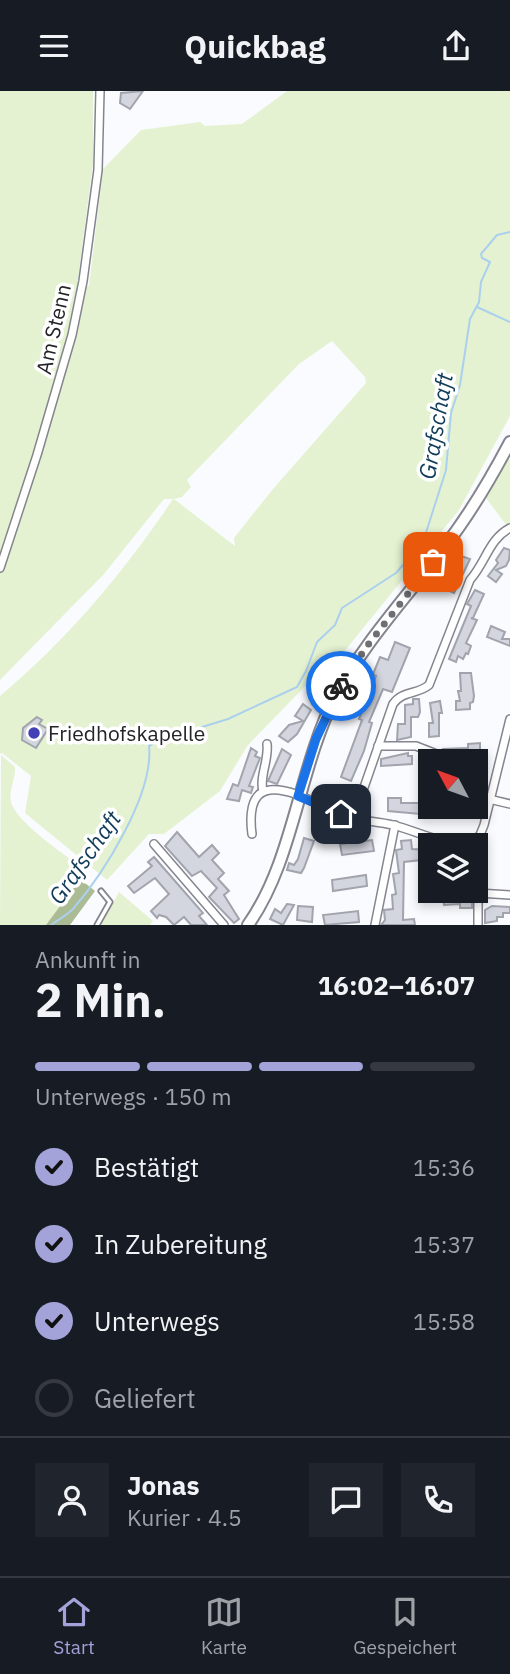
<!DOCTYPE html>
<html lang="de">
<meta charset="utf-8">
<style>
:root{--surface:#171b24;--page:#20242c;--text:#f1f3f6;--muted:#9ea1a6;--line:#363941;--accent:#a3a2d9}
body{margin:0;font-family:"IBM Plex Sans",sans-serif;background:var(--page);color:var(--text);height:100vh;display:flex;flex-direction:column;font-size:26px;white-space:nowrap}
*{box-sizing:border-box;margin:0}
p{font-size:23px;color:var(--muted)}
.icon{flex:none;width:38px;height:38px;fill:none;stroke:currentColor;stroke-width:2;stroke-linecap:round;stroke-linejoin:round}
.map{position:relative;height:834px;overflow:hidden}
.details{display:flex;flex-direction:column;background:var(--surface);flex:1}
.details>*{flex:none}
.needle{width:46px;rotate:311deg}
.controls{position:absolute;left:418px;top:658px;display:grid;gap:14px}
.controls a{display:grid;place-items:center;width:70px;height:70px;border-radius:0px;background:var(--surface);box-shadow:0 4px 10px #0003;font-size:35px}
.pin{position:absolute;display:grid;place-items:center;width:60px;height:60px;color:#fff;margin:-30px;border-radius:14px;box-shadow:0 4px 10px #0006}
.courier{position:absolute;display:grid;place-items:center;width:70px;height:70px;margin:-35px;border:5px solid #1a73e8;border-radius:50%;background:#fff;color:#222;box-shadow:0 2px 9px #0007}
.headline em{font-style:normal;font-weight:700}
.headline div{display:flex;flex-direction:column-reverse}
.headline{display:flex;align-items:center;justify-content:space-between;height:119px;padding:0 35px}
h1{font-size:46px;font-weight:700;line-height:52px}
.bar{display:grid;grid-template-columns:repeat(4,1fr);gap:10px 7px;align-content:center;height:84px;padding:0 35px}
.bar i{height:9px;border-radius:5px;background:var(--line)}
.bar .current{background:var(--accent)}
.bar p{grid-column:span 4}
.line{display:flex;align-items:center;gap:18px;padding:0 35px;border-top:2px solid var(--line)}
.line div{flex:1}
.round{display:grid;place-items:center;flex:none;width:74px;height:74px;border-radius:0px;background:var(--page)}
ol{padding:0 35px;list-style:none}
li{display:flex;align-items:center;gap:21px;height:77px}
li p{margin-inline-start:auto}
li .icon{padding:7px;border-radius:50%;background:var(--accent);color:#111;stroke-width:4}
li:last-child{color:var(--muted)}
li i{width:38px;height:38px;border:4px solid var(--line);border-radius:50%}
header{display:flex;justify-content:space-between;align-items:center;height:91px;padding:0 35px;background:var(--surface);font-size:32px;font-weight:700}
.tabs{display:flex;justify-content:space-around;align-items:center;height:98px;border-top:2px solid var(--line);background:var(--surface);font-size:19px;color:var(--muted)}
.tabs a{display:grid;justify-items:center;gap:4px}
.tabs .current{color:var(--accent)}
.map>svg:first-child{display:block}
.green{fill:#e4f2d1;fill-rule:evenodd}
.forest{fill:#abbc95}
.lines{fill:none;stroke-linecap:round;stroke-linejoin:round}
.stream{stroke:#abd0ee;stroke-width:2}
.building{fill:#d3d5df;stroke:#a2a4ad;stroke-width:2}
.lane-casing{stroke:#84858e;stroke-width:7}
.street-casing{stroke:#84858e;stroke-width:10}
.secondary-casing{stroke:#84858e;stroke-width:14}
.lane{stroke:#fff;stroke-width:3.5}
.street{stroke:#fff;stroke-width:7}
.secondary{stroke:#fff;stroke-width:10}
.done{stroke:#6f6f73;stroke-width:7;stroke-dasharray:0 12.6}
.route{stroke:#1a73e8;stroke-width:9}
.poi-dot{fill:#4440b6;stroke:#fff;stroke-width:2.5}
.labels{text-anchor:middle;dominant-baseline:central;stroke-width:7;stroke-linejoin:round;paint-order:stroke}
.street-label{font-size:21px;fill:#242428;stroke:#fff}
.poi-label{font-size:21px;fill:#242428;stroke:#fff;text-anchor:start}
.water-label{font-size:23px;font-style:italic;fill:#103c59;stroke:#fff}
</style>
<header><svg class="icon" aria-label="menu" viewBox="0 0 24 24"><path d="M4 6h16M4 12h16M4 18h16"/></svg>Quickbag<svg class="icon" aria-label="share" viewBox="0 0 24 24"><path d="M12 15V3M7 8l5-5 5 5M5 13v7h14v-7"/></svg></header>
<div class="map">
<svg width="510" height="834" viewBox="0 0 510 834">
<rect width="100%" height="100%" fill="#fafbff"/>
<g class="green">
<path d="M0 0H93V73L77 195H89L103 78 141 39 200 31 205 35 242 33 287 0H510V325L459 419 343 562 319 581 248 654 220 700 164 743H149L107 789 25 722 31 685 2 662 0 663V605C67 549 125 480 173 408H164L104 483 0 589ZM332 250 365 286 366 292 273 398 234 447 235 455 174 408 182 406 191 396 187 389 299 273Z"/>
<polygon points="507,368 510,369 510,434 507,435 486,407"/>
<path d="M1 664 15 676C16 689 7 702 12 714 22 736 66 764 86 780L46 834H0Z"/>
<polygon points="119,801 153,830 150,834 101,834"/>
</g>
<polygon class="forest" points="80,788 95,800 70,834 46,834"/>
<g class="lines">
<g class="stream">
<polyline points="477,216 510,231"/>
<path d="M51 834C58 829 67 824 73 818 104 782 154 703 149 655L160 649 228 628 297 596 306 580 317 551 335 534 342 517 396 482 423 451 446 379 451 322 460 294 470 228 479 211 481 191 490 171 482 167 481 163 497 144 510 141"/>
</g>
</g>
<g class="building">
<polygon points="143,0 130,18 120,12 121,2"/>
<polygon points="504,457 510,459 509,469 506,475 496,479 502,483 496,491 488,485 498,472 496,469"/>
<polygon points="461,465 470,468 454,502 445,498"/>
<polygon points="475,499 484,503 473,527 471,527 477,529 466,552 471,555 468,563 466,562 463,568 458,565 456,571 449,568 471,515 467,513"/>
<polygon points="491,535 505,541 502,548 510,548 510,555 487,546"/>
<polygon points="395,551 410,557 392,601 383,598 369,631 372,632 364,660 351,690 341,686 362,629 359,628 376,585 373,583 380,566 388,569"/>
<polygon points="460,582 471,582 474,605 473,611 470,612 470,618 456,619 456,610 460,610 458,600 461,600"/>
<polygon points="413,608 419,608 420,621 418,626 411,626 411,646 397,649 398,633 405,633 405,614 413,613"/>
<polygon points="440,610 442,622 439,622 439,645 429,646 429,632 433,632 430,612"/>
<polygon points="303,613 311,619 297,643 288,651 279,645 289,634 303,630 295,625"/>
<polygon points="37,626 42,629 39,633 48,638 36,657 22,649 23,637"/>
<polygon points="480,652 480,668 469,668 469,662 444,664 443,658 468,657 468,653"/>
<polygon points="251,657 257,661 255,665 260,667 249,695 253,696 251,702 242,699 239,710 227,708 233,693 238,695"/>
<polygon points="282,658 291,664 277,693 268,690"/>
<polygon points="408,662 408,665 412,665 412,673 381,675 381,668"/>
<polygon points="388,707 401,707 401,712 420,712 420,723 388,720"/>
<polygon points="177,741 199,766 212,754 219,762 212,769 224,782 218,788 229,800 224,804 239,828 234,832 209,806 217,797 201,780 192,785 165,755"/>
<polygon points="304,747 314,750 304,777 301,782 287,779 289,772 294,774 298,768"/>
<polygon points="372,749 374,760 342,764 340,753"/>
<polygon points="411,749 412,758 430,759 430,768 404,771 403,829 414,828 415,834 381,834 385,829 384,819 393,818 392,804 396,803 393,783 399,782 396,759 402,758 401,750"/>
<polygon points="154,766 203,822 199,825 207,834 191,834 184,826 174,834 166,826 159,824 157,827 151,820 169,803 155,787 134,802 128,795 152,775 148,771"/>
<polygon points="366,784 367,795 333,800 332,789"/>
<polygon points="450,800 450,804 466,801 467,811 472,810 472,817 460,817 460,813 444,814 442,801"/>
<polygon points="287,813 294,814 283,834 270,828 275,818 281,822"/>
<polygon points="298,815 313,816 312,831 297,829"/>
<polygon points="492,815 510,816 510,822 503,822 503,826 497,826 497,830 485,832 485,819"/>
<polygon points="358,820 359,831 325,834 323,824"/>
</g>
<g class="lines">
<g class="lane-casing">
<polyline id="lane" points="97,834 110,811 101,800"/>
</g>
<g class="street-casing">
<g id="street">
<polyline points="0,477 37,364 72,244 83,190 98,79 100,0"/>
<polyline points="378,655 416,655 434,662"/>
<path d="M263 701C259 685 269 670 267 653"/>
<polyline points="489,708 510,713"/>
<path d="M353 728 393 613C403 599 417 604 429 594L470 489C486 471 489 448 510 437"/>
<path d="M252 743C250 728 249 701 270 699 293 697 320 715 341 724 358 730 376 730 393 734 417 740 447 756 472 752L480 744 484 734 510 628"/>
<polyline points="154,753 224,834"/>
<polyline points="375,834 395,734"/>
<polyline points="478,834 478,802 510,804"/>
</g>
</g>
<g class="secondary-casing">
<path id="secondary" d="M248 834C294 769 298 679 335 606 364 551 408 505 445 455 470 423 491 387 510 351"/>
</g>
<use href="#lane" class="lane"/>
<use href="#street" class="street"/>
<use href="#secondary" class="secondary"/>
</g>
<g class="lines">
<polyline class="done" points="341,595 367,555 433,471"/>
<polyline class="route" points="341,723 298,705 316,648 341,595"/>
</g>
<circle class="poi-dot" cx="34" cy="642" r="7"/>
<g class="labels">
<g class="street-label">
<text transform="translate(53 238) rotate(-77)">Am Stenn</text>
</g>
<g class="poi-label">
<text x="48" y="642">Friedhofskapelle</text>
</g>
<g class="water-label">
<text transform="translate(435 335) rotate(-80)">Grafschaft</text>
<text transform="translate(84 766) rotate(-55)">Grafschaft</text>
</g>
</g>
</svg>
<div class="controls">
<a><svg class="needle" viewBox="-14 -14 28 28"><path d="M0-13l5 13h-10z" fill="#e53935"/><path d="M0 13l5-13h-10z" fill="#9ea1a6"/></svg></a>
<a><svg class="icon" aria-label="layers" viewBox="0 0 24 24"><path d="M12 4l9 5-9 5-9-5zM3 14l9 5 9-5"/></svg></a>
</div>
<div class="pin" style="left:433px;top:471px;background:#ea580c"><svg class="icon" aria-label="bag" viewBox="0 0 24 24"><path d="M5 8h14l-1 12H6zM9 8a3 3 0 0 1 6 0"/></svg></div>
<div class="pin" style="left:341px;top:723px;background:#1f2937"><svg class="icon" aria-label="home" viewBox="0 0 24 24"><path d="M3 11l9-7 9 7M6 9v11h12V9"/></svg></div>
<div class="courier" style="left:341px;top:595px"><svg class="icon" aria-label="bike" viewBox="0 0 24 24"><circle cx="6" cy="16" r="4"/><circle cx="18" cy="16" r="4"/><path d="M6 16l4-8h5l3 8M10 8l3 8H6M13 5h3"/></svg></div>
</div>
<section class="details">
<div class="headline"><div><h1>2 Min.</h1><p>Ankunft in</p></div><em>16:02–16:07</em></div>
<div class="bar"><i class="current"></i><i class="current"></i><i class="current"></i><i></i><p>Unterwegs · 150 m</p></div>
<ol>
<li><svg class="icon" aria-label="check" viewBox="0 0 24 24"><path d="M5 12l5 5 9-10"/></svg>Bestätigt<p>15:36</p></li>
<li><svg class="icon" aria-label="check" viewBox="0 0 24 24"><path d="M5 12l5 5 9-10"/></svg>In Zubereitung<p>15:37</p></li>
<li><svg class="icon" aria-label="check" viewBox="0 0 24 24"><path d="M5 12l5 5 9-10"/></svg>Unterwegs<p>15:58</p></li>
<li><i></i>Geliefert</li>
</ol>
<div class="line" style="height:126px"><a class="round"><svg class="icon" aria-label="person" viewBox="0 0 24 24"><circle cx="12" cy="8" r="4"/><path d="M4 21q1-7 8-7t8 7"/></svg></a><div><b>Jonas</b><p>Kurier · 4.5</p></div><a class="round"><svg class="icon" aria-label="chat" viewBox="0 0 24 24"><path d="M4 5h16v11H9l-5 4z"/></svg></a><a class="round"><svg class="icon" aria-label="phone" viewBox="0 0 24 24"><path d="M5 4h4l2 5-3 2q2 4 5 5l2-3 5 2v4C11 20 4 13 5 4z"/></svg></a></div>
</section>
<nav class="tabs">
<a class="current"><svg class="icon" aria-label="home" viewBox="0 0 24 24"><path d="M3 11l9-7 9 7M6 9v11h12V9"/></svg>Start</a>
<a><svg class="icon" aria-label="map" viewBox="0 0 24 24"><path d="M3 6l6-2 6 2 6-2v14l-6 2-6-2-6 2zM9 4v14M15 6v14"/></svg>Karte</a>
<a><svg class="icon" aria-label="saved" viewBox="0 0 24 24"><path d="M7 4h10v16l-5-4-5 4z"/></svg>Gespeichert</a>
</nav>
